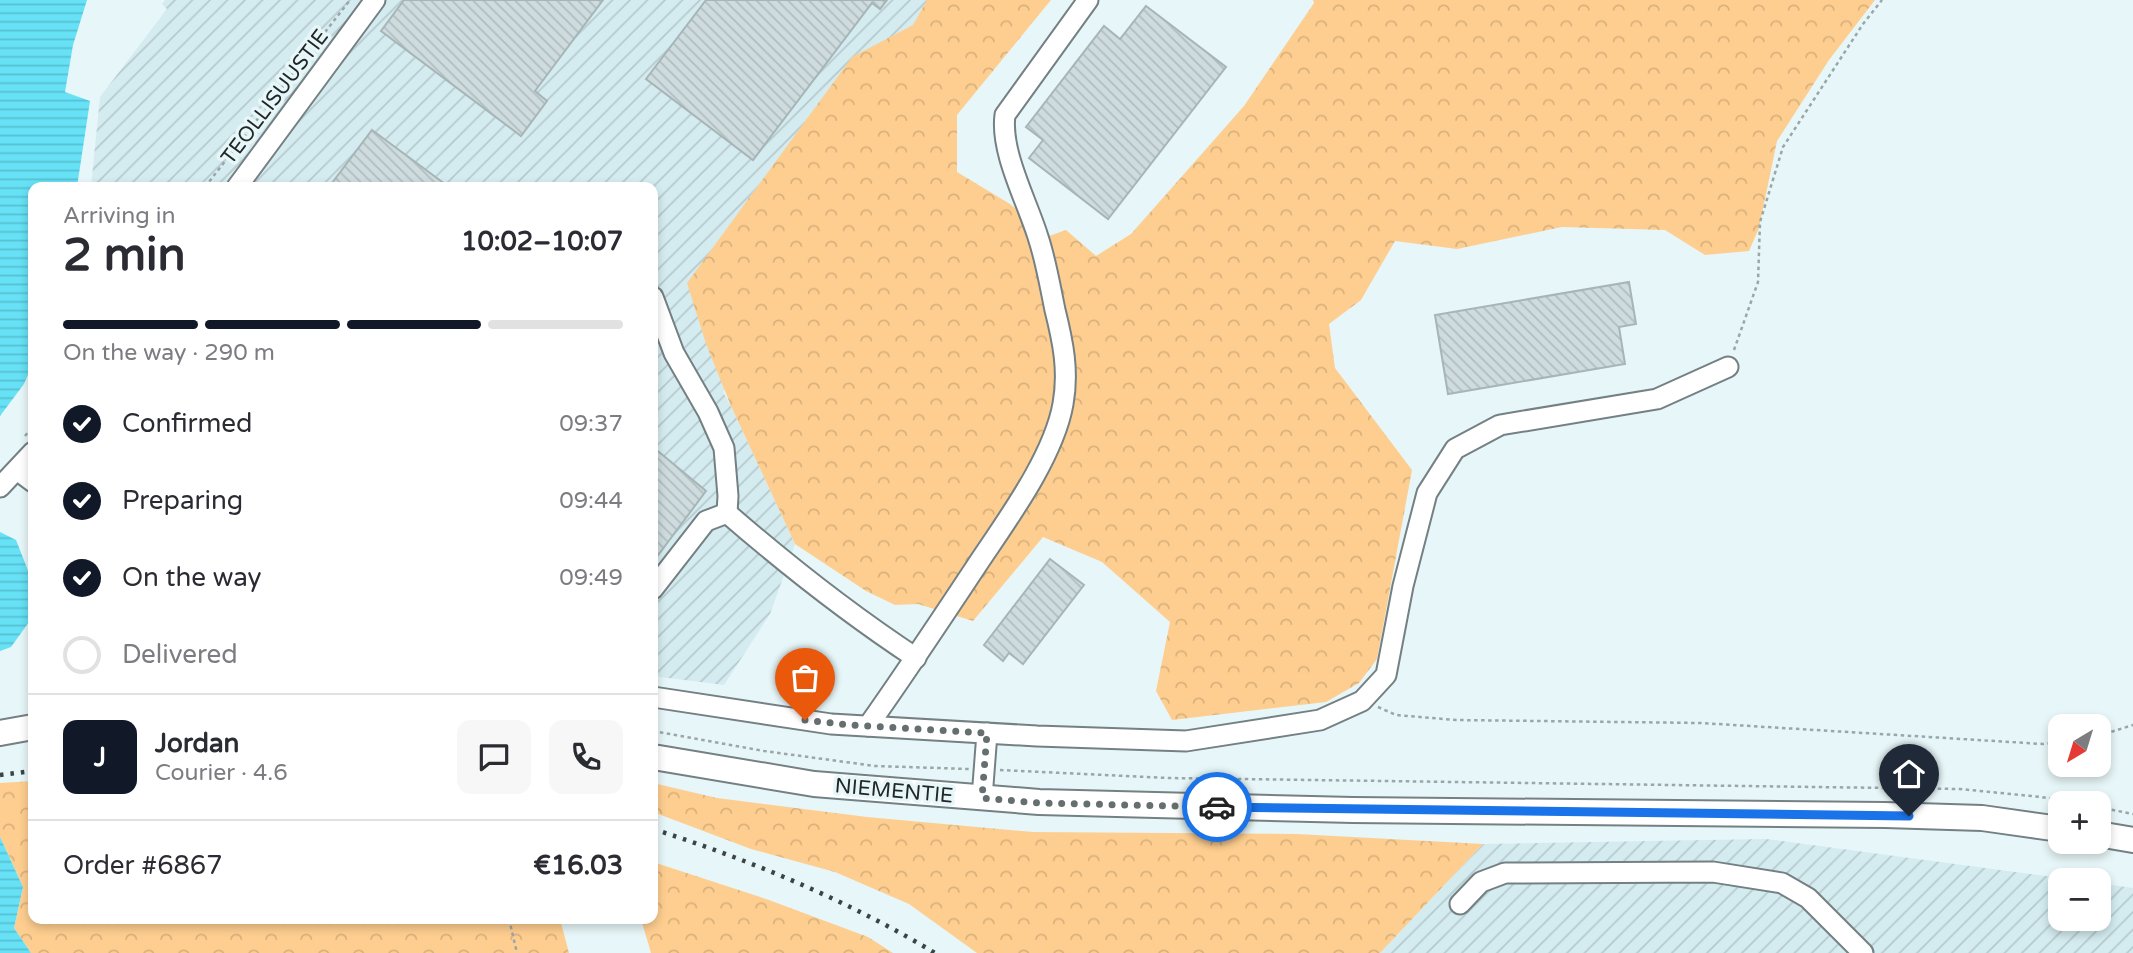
<!DOCTYPE html>
<meta charset="utf-8">
<style>
:root{--surface:#fff;--page:#f7f7f7;--text:#2b2b33;--muted:#7c7c81;--line:#e1e1e2;--accent:#111827}
body{margin:0;font-family:"Varela Round",sans-serif;background:var(--page);color:var(--text);height:100vh;display:flex;flex-direction:column;font-size:26px;white-space:nowrap}
*{box-sizing:border-box;margin:0}
p{font-size:23px;color:var(--muted)}
.icon{flex:none;width:38px;height:38px;fill:none;stroke:currentColor;stroke-width:2;stroke-linecap:round;stroke-linejoin:round}
.map{position:relative;flex:1;overflow:hidden}
.side{position:absolute;left:28px;top:182px;width:630px;height:742px;display:flex;flex-direction:column;background:var(--surface);border-radius:14px;box-shadow:0 4px 10px #0003}
.side>*{flex:none}
.needle{width:46px;rotate:218deg}
.buttons{position:absolute;left:2048px;top:714px;display:grid;gap:14px}
.buttons a{display:grid;place-items:center;width:63px;height:63px;border-radius:14px;background:var(--surface);box-shadow:0 4px 10px #0003;font-size:35px}
.pin{position:absolute;display:grid;place-items:center;width:60px;height:60px;color:#fff;margin:-72px -30px;border-radius:50% 50% 50% 0;rotate:-45deg;box-shadow:0 0 7px #0007}
.pin .icon{rotate:45deg}
.courier{position:absolute;display:grid;place-items:center;width:70px;height:70px;margin:-35px;border:5px solid #1a73e8;border-radius:50%;background:#fff;color:#222;box-shadow:0 2px 9px #0007}
.overview em{font-style:normal;font-weight:700}
.overview div{display:flex;flex-direction:column-reverse}
.overview{display:flex;align-items:center;justify-content:space-between;height:119px;padding:0 35px}
h1{font-size:46px;font-weight:700;line-height:52px}
.bar{display:grid;grid-template-columns:repeat(4,1fr);gap:10px 7px;align-content:center;height:84px;padding:0 35px}
.bar i{height:9px;border-radius:5px;background:var(--line)}
.bar .active{background:var(--accent)}
.bar p{grid-column:span 4}
.line{display:flex;align-items:center;gap:18px;padding:0 35px;border-top:2px solid var(--line)}
.line div{flex:1}
.round{display:grid;place-items:center;flex:none;width:74px;height:74px;border-radius:14px;background:var(--page)}
ol{padding:0 35px;list-style:none}
li{display:flex;align-items:center;gap:21px;height:77px}
li p{margin-inline-start:auto}
li .icon{padding:7px;border-radius:50%;background:var(--accent);color:#fff;stroke-width:4}
li:last-child{color:var(--muted)}
li i{width:38px;height:38px;border:4px solid var(--line);border-radius:50%}
.map>svg:first-child{display:block}
.industrial{fill:url(#industrial-furrows)}
.forest{fill:url(#forest-crowns)}
.water{fill:url(#water-rules)}
.building{fill:url(#building-back-hatch);stroke:#a7b5b7;stroke-width:2}
.lines{fill:none;stroke-linecap:round;stroke-linejoin:round}
.minor-casing{stroke:#748083;stroke-width:23}
.major-casing{stroke:#748083;stroke-width:28}
.path{stroke:#9aa6a7;stroke-width:2.5;stroke-dasharray:3.5 3.5;stroke-linecap:butt}
.minor{stroke:#fff;stroke-width:19}
.major{stroke:#fff;stroke-width:24}
.rail{stroke:#3b4343;stroke-width:4.5;stroke-dasharray:3.5 7;stroke-linecap:butt}
.done{stroke:#666f70;stroke-width:7;stroke-dasharray:0 12.6}
.route{stroke:#1a73e8;stroke-width:9}
.labels{text-anchor:middle;dominant-baseline:central;stroke-width:7;stroke-linejoin:round;paint-order:stroke}
.street-label{font-size:21px;fill:#212727;stroke:#e7f6f8}
</style>
<div class="map">
<svg width="2133" height="953" viewBox="0 0 2133 953">
<defs>
<pattern id="industrial-furrows" width="10" height="10" patternUnits="userSpaceOnUse" patternTransform="scale(1.75)"><rect width="10" height="10" fill="#d4ecf0"/><path d="M-1 1l2-2M0 10L10 0M9 11l2-2" fill="none" stroke="#b6cace"/></pattern>
<pattern id="forest-crowns" width="20" height="18" patternUnits="userSpaceOnUse" patternTransform="scale(1.75)"><rect width="20" height="18" fill="#fece90"/><path d="M2 6a3 3 0 1 1 6 0M12 15a3 3 0 1 1 6 0" fill="none" stroke="#d9b17c"/></pattern>
<pattern id="water-rules" width="6" height="5" patternUnits="userSpaceOnUse" patternTransform="scale(1.75)"><rect width="6" height="5" fill="#66e1f5"/><path d="M0 2.5h6" fill="none" stroke="#58c1d2"/></pattern>
<pattern id="building-back-hatch" width="6" height="6" patternUnits="userSpaceOnUse" patternTransform="scale(1.75)"><rect width="6" height="6" fill="#cedcdf"/><path d="M-1 5l2 2M0 0l6 6M5-1l2 2" fill="none" stroke="#b1bdbf"/></pattern>
</defs>
<rect width="100%" height="100%" fill="#e7f6f8"/>
<g class="industrial">
<polygon points="165,0 986,0 744,364 723,392 731,406 795,544 770,614 724,685 653,676 653,187 91,187 100,97 167,9 162,4"/>
<polygon points="1766,839 2076,880 2060,880 2060,919 2098,919 2098,883 2133,888 2133,953 1380,953 1483,844"/>
</g>
<g class="forest">
<polygon points="927,0 1051,0 957,115 957,172 1010,204 1049,236 1066,230 1096,256 1131,234 1244,106 1314,3 1313,0 1875,0 1829,60 1777,141 1759,228 1749,251 1705,255 1665,230 1562,227 1457,249 1395,241 1361,300 1329,324 1335,368 1412,470 1377,659 1359,683 1326,702 1172,720 1156,691 1170,622 1102,562 1043,537 973,621 918,604 895,605 866,591 795,544 731,406 706,344 687,283 852,57 913,25"/>
<polygon points="33,781 33,919 560,919 569,953 31,953 14,928 23,887 0,837 0,783"/>
<polygon points="653,783 717,798 867,817 1033,832 1297,834 1483,844 1380,953 977,953 909,904 835,872 751,849 653,812"/>
<polygon points="653,862 769,900 868,937 893,953 651,953 641,919 653,919"/>
</g>
<g class="water">
<polygon points="0,0 87,0 73,45 65,92 90,101 77,187 33,187 33,363 24,384 0,416"/>
<polygon points="0,532 16,540 29,573 29,622 11,647 0,651"/>
<polygon points="0,837 23,887 14,928 31,953 0,953"/>
</g>
<g class="building">
<polygon points="404,0 603,0 535,91 547,101 521,136 381,31"/>
<polygon points="706,0 887,0 880,9 872,3 753,160 646,79"/>
<polygon points="1146,6 1226,67 1108,219 1029,158 1043,140 1026,127 1104,26 1120,39"/>
<polygon points="372,130 449,187 329,187"/>
<polygon points="1629,282 1636,324 1619,327 1625,364 1448,394 1435,315"/>
<polygon points="653,447 706,491 653,562"/>
<polygon points="1050,559 1084,585 1023,664 1009,653 1003,661 984,645"/>
</g>
<g class="lines">
<g class="minor-casing">
<g id="minor">
<polyline points="237,187 375,0"/>
<polyline points="653,297 674,353 708,412 724,448 728,496 727,513"/>
<polyline points="17,470 33,482"/>
<polyline points="0,487 33,452"/>
<path d="M727 513C787 565 849 614 916 658"/>
<polyline points="653,589 706,521 727,513"/>
<polyline points="653,697 831,724 1037,736 1186,741 1320,720 1362,701 1386,675 1403,586 1427,493 1455,449 1500,425 1657,399 1728,367"/>
<path d="M868 726C907 671 944 615 981 559 1010 516 1054 455 1063 404 1069 371 1063 342 1055 310 1050 286 1046 261 1038 237 1027 201 1000 152 1005 115L1088 0"/>
<polyline points="982,798 987,733"/>
<polyline points="1460,904 1481,882 1505,873 1713,872 1782,883 1808,898 1863,953"/>
</g>
</g>
<g class="major-casing">
<g id="major">
<polyline points="0,733 33,727"/>
<polyline points="653,757 814,784 1039,802 1353,810 1885,815 1982,818 2060,829"/>
<polyline points="2098,834 2133,840"/>
</g>
</g>
<g class="path">
<polyline points="205,187 350,0"/>
<polyline points="1734,350 1758,282 1760,222 1783,147 1863,24 1882,0"/>
<polyline points="25,436 33,426"/>
<polyline points="1378,707 1396,715 1456,720 1701,723 2043,744 2060,742"/>
<polyline points="653,731 764,751 875,766 969,769"/>
<polyline points="2098,736 2133,725"/>
<polyline points="1000,770 1168,778 1960,789 2041,797 2077,803"/>
<polyline points="2098,807 2133,814"/>
<polyline points="509,919 517,953"/>
</g>
<use href="#minor" class="minor"/>
<use href="#major" class="major"/>
<g class="rail">
<polyline points="0,775 33,771"/>
<path d="M653 829C750 860 847 900 935 953"/>
</g>
</g>
<g class="lines">
<polyline class="done" points="805,720 849,725 987,733 982,798 1039,803 1217,807"/>
<polyline class="route" points="1217,807 1909,816"/>
</g>
<g class="labels">
<g class="street-label">
<text transform="translate(275 97) rotate(-53)">TEOLLISUUSTIE</text>
<text transform="translate(894 791) rotate(5)">NIEMENTIE</text>
</g>
</g>
</svg>
<div class="buttons">
<a><svg class="needle" viewBox="-14 -14 28 28"><path d="M0-13l5 13h-10z" fill="#e53935"/><path d="M0 13l5-13h-10z" fill="#7c7c81"/></svg></a>
<a>+</a>
<a>−</a>
</div>
<div class="pin" style="left:805px;top:720px;background:#ea580c"><svg class="icon" aria-label="bag" viewBox="0 0 24 24"><path d="M5 8h14l-1 12H6zM9 8a3 3 0 0 1 6 0"/></svg></div>
<div class="pin" style="left:1909px;top:816px;background:#1f2937"><svg class="icon" aria-label="home" viewBox="0 0 24 24"><path d="M3 11l9-7 9 7M6 9v11h12V9"/></svg></div>
<div class="courier" style="left:1217px;top:807px"><svg class="icon" aria-label="car" viewBox="0 0 24 24"><path d="M5 17H2v-5l4-1 3-4h7l3 4 3 1v5h-3M9 17h6M6 11h13"/><circle cx="7" cy="17" r="2"/><circle cx="17" cy="17" r="2"/></svg></div>
<section class="side">
<div class="overview"><div><h1>2 min</h1><p>Arriving in</p></div><em>10:02–10:07</em></div>
<div class="bar"><i class="active"></i><i class="active"></i><i class="active"></i><i></i><p>On the way · 290 m</p></div>
<ol>
<li><svg class="icon" aria-label="check" viewBox="0 0 24 24"><path d="M5 12l5 5 9-10"/></svg>Confirmed<p>09:37</p></li>
<li><svg class="icon" aria-label="check" viewBox="0 0 24 24"><path d="M5 12l5 5 9-10"/></svg>Preparing<p>09:44</p></li>
<li><svg class="icon" aria-label="check" viewBox="0 0 24 24"><path d="M5 12l5 5 9-10"/></svg>On the way<p>09:49</p></li>
<li><i></i>Delivered</li>
</ol>
<div class="line" style="height:126px"><b class="round" style="background:var(--accent);color:#fff">J</b><div><b>Jordan</b><p>Courier · 4.6</p></div><a class="round"><svg class="icon" aria-label="chat" viewBox="0 0 24 24"><path d="M4 5h16v11H9l-5 4z"/></svg></a><a class="round"><svg class="icon" aria-label="phone" viewBox="0 0 24 24"><path d="M5 4h4l2 5-3 2q2 4 5 5l2-3 5 2v4C11 20 4 13 5 4z"/></svg></a></div>
<div class="line" style="height:91px"><div>Order #6867</div><b>€16.03</b></div>
</section>
</div>
